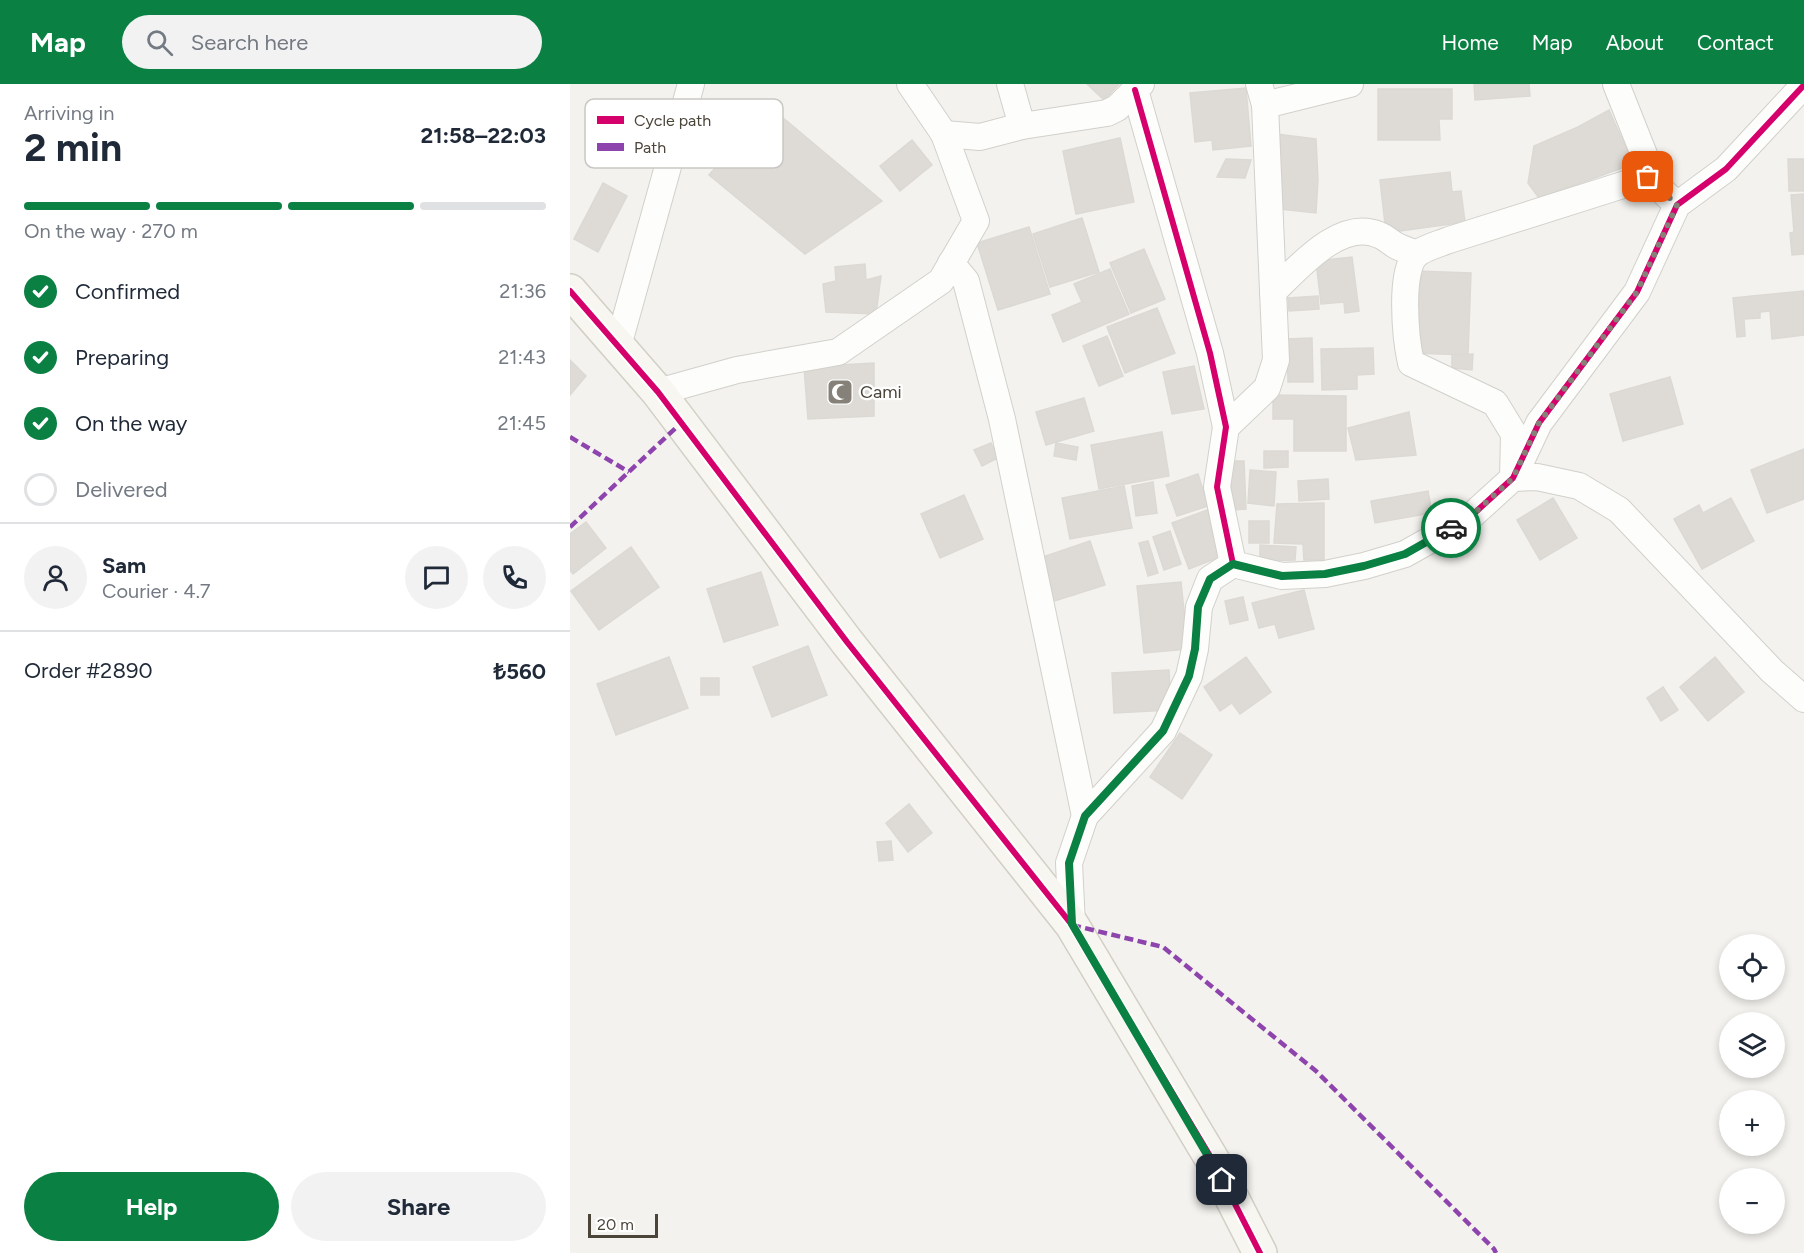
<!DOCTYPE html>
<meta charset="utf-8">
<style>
:root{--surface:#fff;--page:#f2f2f3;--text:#1f2937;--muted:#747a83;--line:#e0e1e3;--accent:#0b8043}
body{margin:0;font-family:Figtree,sans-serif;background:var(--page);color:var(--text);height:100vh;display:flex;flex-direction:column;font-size:22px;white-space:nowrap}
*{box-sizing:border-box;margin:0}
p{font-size:20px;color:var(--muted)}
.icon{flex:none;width:33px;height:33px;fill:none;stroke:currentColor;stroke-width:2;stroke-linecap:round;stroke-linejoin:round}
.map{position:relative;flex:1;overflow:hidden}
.details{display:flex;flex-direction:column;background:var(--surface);width:570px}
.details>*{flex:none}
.controls{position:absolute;left:1149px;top:850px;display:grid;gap:12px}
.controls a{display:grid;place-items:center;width:66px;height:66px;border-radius:50%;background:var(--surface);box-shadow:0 3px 9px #0003;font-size:30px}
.scale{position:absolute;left:18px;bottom:15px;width:70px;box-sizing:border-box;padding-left:6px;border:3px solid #4b4439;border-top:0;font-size:16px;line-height:21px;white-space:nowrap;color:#4b4439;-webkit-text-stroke:4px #fff;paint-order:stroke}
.pin{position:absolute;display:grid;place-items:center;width:51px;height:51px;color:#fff;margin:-26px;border-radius:12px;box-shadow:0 3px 9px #0006}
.courier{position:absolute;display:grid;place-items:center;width:60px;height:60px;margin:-30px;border:4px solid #0b8043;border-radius:50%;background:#fff;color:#222;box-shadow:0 2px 8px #0007}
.headline em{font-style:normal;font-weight:700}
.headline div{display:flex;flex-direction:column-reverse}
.headline{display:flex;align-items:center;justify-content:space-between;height:102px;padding:0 24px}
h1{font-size:39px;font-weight:700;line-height:45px}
.bar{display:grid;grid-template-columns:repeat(4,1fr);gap:9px 6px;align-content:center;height:72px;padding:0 24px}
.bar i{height:8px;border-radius:4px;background:var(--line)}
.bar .active{background:var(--accent)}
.bar p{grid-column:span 4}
.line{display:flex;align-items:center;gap:15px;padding:0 24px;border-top:2px solid var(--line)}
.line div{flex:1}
.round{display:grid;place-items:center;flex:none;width:63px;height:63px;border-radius:32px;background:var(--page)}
ol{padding:0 24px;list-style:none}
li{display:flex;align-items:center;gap:18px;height:66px}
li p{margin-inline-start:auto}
li .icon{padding:6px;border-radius:50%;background:var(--accent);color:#fff;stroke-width:4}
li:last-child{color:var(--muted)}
li i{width:33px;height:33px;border:3px solid var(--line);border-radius:50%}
.action{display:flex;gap:12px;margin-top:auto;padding:12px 24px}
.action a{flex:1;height:69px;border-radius:36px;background:var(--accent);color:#fff;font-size:24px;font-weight:700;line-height:69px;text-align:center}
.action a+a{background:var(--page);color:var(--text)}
header{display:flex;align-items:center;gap:36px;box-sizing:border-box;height:84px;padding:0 30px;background:var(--accent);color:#fff}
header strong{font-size:28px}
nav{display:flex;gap:33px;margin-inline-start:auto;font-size:21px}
.search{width:420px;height:54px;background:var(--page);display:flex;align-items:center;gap:15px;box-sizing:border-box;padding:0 21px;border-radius:33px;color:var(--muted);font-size:22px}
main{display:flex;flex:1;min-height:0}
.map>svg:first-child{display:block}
.building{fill:#dedbd6;stroke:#dcd9d4;stroke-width:1.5}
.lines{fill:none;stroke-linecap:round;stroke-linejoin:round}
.street-casing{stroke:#d2d0cb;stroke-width:28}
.secondary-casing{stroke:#d3cfc5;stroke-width:36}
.street{stroke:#fdfdfc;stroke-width:26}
.secondary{stroke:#f7f6f1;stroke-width:33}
.quiet{stroke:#8e44ad;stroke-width:4.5;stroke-dasharray:9 4.5;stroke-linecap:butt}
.cycleway-casing{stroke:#fff;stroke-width:10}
.cycleway{stroke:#d6006c;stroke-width:6}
.done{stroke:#868178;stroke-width:6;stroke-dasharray:0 10.8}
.route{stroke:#0b8043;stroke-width:8}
.labels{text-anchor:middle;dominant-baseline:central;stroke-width:4.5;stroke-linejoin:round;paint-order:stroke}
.poi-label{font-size:18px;fill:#4b4439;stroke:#fff;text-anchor:start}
.key{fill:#fff;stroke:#c9c7c4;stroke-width:1.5}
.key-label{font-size:16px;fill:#4b4439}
</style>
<header>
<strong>Map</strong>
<div class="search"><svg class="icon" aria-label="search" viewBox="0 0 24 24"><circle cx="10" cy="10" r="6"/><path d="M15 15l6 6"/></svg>Search here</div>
<nav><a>Home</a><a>Map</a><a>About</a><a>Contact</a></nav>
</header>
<main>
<section class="details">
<div class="headline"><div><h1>2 min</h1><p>Arriving in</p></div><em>21:58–22:03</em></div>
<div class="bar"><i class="active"></i><i class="active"></i><i class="active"></i><i></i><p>On the way · 270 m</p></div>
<ol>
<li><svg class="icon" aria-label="check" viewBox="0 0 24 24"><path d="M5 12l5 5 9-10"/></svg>Confirmed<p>21:36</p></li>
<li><svg class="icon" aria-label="check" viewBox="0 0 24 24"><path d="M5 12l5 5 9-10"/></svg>Preparing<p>21:43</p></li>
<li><svg class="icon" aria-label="check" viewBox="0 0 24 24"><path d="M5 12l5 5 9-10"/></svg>On the way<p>21:45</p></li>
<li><i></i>Delivered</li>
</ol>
<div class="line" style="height:108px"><a class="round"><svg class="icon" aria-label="person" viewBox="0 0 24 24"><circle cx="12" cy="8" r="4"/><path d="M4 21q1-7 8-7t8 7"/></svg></a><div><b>Sam</b><p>Courier · 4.7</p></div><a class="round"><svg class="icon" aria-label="chat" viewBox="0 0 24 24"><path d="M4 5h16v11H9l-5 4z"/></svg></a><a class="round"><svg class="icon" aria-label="phone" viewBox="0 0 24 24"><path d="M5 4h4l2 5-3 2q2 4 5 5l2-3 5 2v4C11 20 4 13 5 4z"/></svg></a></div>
<div class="line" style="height:78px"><div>Order #2890</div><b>₺560</b></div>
<div class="action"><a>Help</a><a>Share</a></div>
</section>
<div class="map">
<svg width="1234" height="1169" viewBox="0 0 1234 1169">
<rect width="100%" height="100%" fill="#f4f2ee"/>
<g class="building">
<polygon points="517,0 549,0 534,16"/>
<polygon points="904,0 959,0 960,12 905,16"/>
<polygon points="676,4 681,62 643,66 642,56 625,58 620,9"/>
<polygon points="808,5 882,5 882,35 869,35 870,56 808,56"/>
<polygon points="199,22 312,117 235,170 139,91"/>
<polygon points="1039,26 1063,80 969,114 958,99 964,62 1008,43"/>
<polygon points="706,50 746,55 748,96 746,129 700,124"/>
<polygon points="550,54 564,118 506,130 493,67"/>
<polygon points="342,56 362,81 330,107 310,82"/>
<polygon points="656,75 681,76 675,94 647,93"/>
<polygon points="1218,75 1234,75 1234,107 1219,107"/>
<polygon points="880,88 882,108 891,107 895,138 816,149 810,96"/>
<polygon points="33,99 57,112 28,168 4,155"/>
<polygon points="1234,110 1234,170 1222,171 1220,149 1224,148 1221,111"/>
<polygon points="512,134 529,188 480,203 463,150"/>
<polygon points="459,143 480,210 428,226 407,159"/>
<polygon points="574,165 595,215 561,229 540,179"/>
<polygon points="782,173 789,227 775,229 774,218 751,220 746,177"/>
<polygon points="295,180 296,196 311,192 306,230 256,228 253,200 266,197 265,183"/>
<polygon points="540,185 559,230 493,258 482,231 512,218 504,200"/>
<polygon points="845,187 901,189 898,271 842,269"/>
<polygon points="1234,207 1234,251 1202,255 1200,227 1190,228 1190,234 1174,235 1175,252 1167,253 1163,214"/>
<polygon points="748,212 749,225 719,227 718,214"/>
<polygon points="587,224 605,269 555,289 537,243"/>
<polygon points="537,252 553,292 529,302 513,262"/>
<polygon points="742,254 743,298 718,298 717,255"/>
<polygon points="803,264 804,290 787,291 787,305 752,306 751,265"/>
<polygon points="903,270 902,286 882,284 882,271"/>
<polygon points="0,276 16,292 0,311"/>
<polygon points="304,279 304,332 238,335 234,283"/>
<polygon points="624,282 634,325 602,330 593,288"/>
<polygon points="1100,293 1113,340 1053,357 1040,310"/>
<polygon points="703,311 776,312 776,367 724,367 724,335 703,335"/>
<polygon points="514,314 524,347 476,361 466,328"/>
<polygon points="839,328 846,371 786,376 778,344"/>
<polygon points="592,348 599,392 529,405 521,361"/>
<polygon points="421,359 428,374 412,382 404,366"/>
<polygon points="486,359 508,363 506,376 484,372"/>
<polygon points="1234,365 1234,415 1197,429 1181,386"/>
<polygon points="694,367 718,367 718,383 694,384"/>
<polygon points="660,377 674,377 676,425 662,426"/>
<polygon points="680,386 706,388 704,422 678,419"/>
<polygon points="628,390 638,422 607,432 596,401"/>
<polygon points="758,395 759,415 729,417 728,397"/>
<polygon points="583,398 587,429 566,432 562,402"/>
<polygon points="554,402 562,444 500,455 492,414"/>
<polygon points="858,407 862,429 805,439 801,417"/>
<polygon points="394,411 413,455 370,474 351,430"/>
<polygon points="983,414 1007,454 970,476 947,436"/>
<polygon points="1161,414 1184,457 1132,485 1104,435 1129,421 1133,429"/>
<polygon points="754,419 754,476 734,476 733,460 704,459 707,420"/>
<polygon points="640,425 657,470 619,485 602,439"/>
<rect x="679" y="437" width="20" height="22"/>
<polygon points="16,438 36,464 3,490 0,486 0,450"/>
<polygon points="600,447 611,480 594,486 583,453"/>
<polygon points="520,457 535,501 481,518 467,475"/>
<polygon points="578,457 588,489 578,492 569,459"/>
<polygon points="690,461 726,463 725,476 690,477"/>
<polygon points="61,463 89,503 29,546 1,507"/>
<polygon points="191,488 208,541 154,558 137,505"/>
<polygon points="611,498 618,565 574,569 567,502"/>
<polygon points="734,506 744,545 709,554 705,540 689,544 682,519"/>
<polygon points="673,513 678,536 660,540 655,517"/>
<polygon points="238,562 257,611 202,633 183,583"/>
<polygon points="99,573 118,624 46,651 27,600"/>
<polygon points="676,573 701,608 670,630 662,619 650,627 634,603"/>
<polygon points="1145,573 1174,608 1138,637 1110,603"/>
<polygon points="599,586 601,626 544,629 542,589"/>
<rect x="131" y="594" width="18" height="17"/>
<polygon points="1093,603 1108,626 1091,637 1077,614"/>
<polygon points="610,649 642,671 612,715 580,693"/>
<polygon points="339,720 362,749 338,768 316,739"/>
<polygon points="321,757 323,776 309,777 307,758"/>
</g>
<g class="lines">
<g class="street-casing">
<g id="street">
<polyline points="440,0 452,42 537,29 547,24 571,0"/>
<polyline points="1046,0 1075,73 1078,93 1107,121"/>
<polyline points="565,6 640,269 656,343 647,403 663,480 712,492 755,490 794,482 835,470 899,434 943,394 969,339 1067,208 1107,121 1156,85 1234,1"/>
<polyline points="695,21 780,0"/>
<polyline points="374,50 410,53 452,42"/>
<path d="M1078 93 879 156C869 160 857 163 848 169 828 183 836 257 841 279L925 319 944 350 943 394 967 393 1009 402 1049 426 1202 587 1234 615"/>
<polyline points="381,179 396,197 432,335 515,732"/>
<path d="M703 208C728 184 770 134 809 151 815 153 820 158 825 161 832 165 840 167 847 170"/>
<polyline points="48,262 121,0"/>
<polyline points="88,308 167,286 268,268 371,197 406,137 374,50 340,0"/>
<polyline points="656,343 697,304 706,276 695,21 689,0"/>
<polyline points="502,841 499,779 515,732 593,647 619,592 625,565 629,523 640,495 663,480"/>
</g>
</g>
<g class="secondary-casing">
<polyline id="secondary" points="0,207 88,308 277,558 502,841 643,1077 690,1169"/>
</g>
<use href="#street" class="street"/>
<use href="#secondary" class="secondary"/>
<g class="quiet">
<polyline points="0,353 59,388"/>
<polyline points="0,443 111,339"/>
<polyline points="502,841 593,863 746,987 924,1165 926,1169"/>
</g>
<g class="cycleway-casing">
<g id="cycleway">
<polyline points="565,6 640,269 656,343 647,403 663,480 712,492 755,490 794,482 835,470 899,434 943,394 969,339 1067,208 1107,121 1156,85 1234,1"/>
<polyline points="0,207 88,308 277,558 502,841 643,1077 690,1169"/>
</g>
</g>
<use href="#cycleway" class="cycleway"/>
</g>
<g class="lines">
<polyline class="done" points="881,444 899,434 943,394 969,339 1067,208 1107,121 1078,93"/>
<polyline class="route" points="652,1096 502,840 499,779 515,732 593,647 619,592 625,565 628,523 640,495 663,480 712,492 755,490 794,482 835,470 881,444"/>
</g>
<defs>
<g id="mosque-square" transform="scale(1.35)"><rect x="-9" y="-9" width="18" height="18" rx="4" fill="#868178" stroke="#fff"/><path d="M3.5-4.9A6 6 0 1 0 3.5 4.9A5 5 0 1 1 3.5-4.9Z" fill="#fff"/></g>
</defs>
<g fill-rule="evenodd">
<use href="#mosque-square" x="270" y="308"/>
</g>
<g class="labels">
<g class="poi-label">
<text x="290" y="308">Cami</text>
</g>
</g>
<rect x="15" y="15" width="198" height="69" rx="9" class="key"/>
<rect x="27" y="32" width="27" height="8" fill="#d6006c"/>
<rect x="27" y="59" width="27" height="8" fill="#8e44ad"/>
<g class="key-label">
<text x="64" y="42">Cycle path</text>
<text x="64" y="69">Path</text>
</g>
</svg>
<div class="controls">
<a><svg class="icon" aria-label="locate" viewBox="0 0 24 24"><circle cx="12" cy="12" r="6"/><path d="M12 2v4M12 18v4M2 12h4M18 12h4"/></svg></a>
<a><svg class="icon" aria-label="layers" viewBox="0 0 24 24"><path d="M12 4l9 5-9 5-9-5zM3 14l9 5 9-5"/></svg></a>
<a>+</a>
<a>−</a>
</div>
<div class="scale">20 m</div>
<div class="pin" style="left:1078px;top:93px;background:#ea580c"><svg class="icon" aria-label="bag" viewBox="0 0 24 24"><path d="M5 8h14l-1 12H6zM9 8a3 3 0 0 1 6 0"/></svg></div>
<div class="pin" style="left:652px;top:1096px;background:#1f2937"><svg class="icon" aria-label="home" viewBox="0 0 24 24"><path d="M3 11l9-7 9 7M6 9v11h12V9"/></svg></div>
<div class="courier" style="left:881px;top:444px"><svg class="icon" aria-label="car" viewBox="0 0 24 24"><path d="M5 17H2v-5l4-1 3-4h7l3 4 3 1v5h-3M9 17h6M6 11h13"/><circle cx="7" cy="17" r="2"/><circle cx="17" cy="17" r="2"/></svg></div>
</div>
</main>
